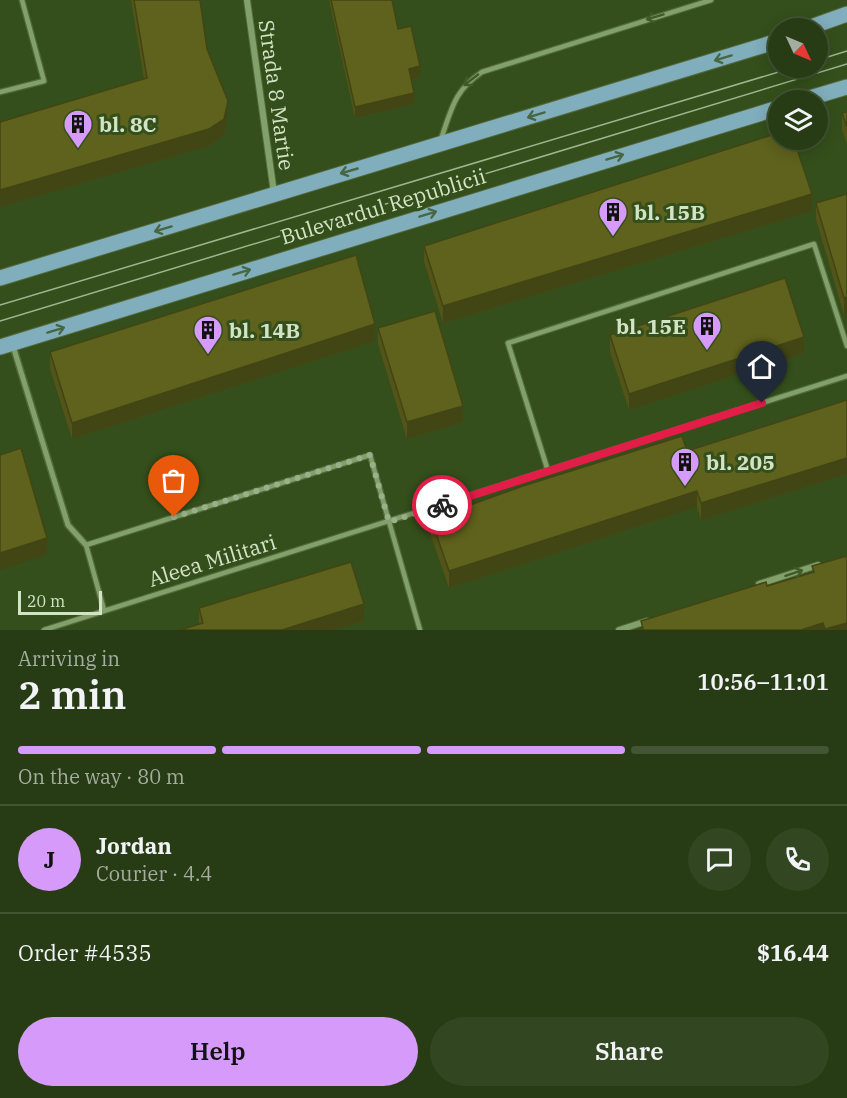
<!DOCTYPE html>
<meta charset="utf-8">
<style>
:root{--surface:#273b14;--page:#334622;--text:#f1f3f6;--muted:#a4ada0;--line:#435534;--accent:#d69bfa}
body{margin:0;font-family:"IBM Plex Serif",serif;background:var(--page);color:var(--text);height:100vh;display:flex;flex-direction:column;font-size:22px;white-space:nowrap}
*{box-sizing:border-box;margin:0}
p{font-size:20px;color:var(--muted)}
.icon{flex:none;width:33px;height:33px;fill:none;stroke:currentColor;stroke-width:2;stroke-linecap:round;stroke-linejoin:round}
.map{position:relative;height:630px;overflow:hidden}
.details{display:flex;flex-direction:column;background:var(--surface);flex:1}
.details>*{flex:none}
.needle{width:39px;rotate:134deg}
.tools{position:absolute;left:768px;top:18px;display:grid;gap:12px}
.tools a{display:grid;place-items:center;width:60px;height:60px;border-radius:50%;background:var(--surface);box-shadow:0 3px 15px #0003,0 0 0 2px var(--line);font-size:30px}
.scale{position:absolute;left:18px;bottom:15px;width:84px;box-sizing:border-box;padding-left:6px;border:3px solid #d2e3c6;border-top:0;font-size:16px;line-height:21px;white-space:nowrap;color:#d2e3c6;-webkit-text-stroke:4px #344f1b;paint-order:stroke}
.pin{position:absolute;display:grid;place-items:center;width:51px;height:51px;color:#fff;margin:-62px -26px;border-radius:50% 50% 50% 0;rotate:-45deg;box-shadow:0 0 6px #0007}
.pin .icon{rotate:45deg}
.courier{position:absolute;display:grid;place-items:center;width:60px;height:60px;margin:-30px;border:4px solid #e11d48;border-radius:50%;background:#fff;color:#222;box-shadow:0 2px 8px #0007}
.summary em{font-style:normal;font-weight:600}
.summary div{display:flex;flex-direction:column-reverse}
.summary{display:flex;align-items:center;justify-content:space-between;height:102px;padding:0 18px}
h1{font-size:39px;font-weight:600;line-height:45px}
.bar{display:grid;grid-template-columns:repeat(4,1fr);gap:9px 6px;align-content:center;height:72px;padding:0 18px}
.bar i{height:8px;border-radius:4px;background:var(--line)}
.bar .active{background:var(--accent)}
.bar p{grid-column:span 4}
.line{display:flex;align-items:center;gap:15px;padding:0 18px;border-top:2px solid var(--line)}
.line div{flex:1}
.round{display:grid;place-items:center;flex:none;width:63px;height:63px;border-radius:32px;background:var(--page)}
.button{display:flex;gap:12px;margin-top:auto;padding:12px 18px}
.button a{flex:1;height:69px;border-radius:36px;background:var(--accent);color:#111;font-size:24px;font-weight:600;line-height:69px;text-align:center}
.button a+a{background:var(--page);color:var(--text)}
.map>svg:first-child{display:block}
.lines{fill:none;stroke-linecap:round;stroke-linejoin:round}
.service-casing{stroke:#52683b;stroke-width:7}
.pedestrian-casing{stroke:#52683b;stroke-width:8}
.minor-casing{stroke:#52683b;stroke-width:8}
.primary-casing{stroke:#52683b;stroke-width:17}
.service{stroke:#82a16a;stroke-width:4.5}
.pedestrian{stroke:#82a16a;stroke-width:5}
.minor{stroke:#82a16a;stroke-width:6}
.primary{stroke:#81aebc;stroke-width:15}
.tram{stroke:#a0b490;stroke-width:1.5}
.wall{fill:#525418}
.shaded-wall{fill:#424514}
.building{fill:#5f621c;stroke:#424514;stroke-width:1.5}
.oneway{stroke:#405b27}
.oneway2{stroke:#476743}
.done{stroke:#9baf8a;stroke-width:6;stroke-dasharray:0 10.8}
.route{stroke:#e11d48;stroke-width:8}
.labels{text-anchor:middle;dominant-baseline:central;stroke-width:6;stroke-linejoin:round;paint-order:stroke}
.street-label{font-size:21px;fill:#d2e3c6;stroke:#344f1b}
.poi-label{font-size:21px;font-weight:bold;fill:#d2e3c6;stroke:#344f1b;text-anchor:start}
</style>
<div class="map">
<svg width="847" height="630" viewBox="0 0 847 630">
<rect width="100%" height="100%" fill="#344f1b"/>
<g class="lines">
<g class="service-casing">
<g id="service">
<polyline points="0,92 44,81 22,0"/>
<path d="M441 139C452 108 454 91 482 72L711 0"/>
<polyline points="548,471 508,343 814,244 847,346"/>
<polyline points="104,610 86,545 370,455 420,630"/>
<polyline points="44,630 847,376"/>
</g>
</g>
<g class="pedestrian-casing">
<polyline id="pedestrian" points="13,346 68,525 86,545"/>
</g>
<g class="minor-casing">
<g id="minor">
<polyline points="247,0 274,193"/>
<polyline points="759,584 818,565"/>
<polyline points="619,630 647,621"/>
</g>
</g>
<g class="primary-casing">
<g id="primary">
<polyline points="808,28 847,14"/>
<polyline points="803,100 847,87"/>
<polyline points="0,278 778,41"/>
<polyline points="0,347 778,108"/>
</g>
</g>
<use href="#service" class="service"/>
<use href="#pedestrian" class="pedestrian"/>
<use href="#minor" class="minor"/>
<use href="#primary" class="primary"/>
<g class="tram">
<polyline points="818,60 847,51"/>
<polyline points="0,305 792,68"/>
<polyline points="0,321 847,64"/>
</g>
</g>
<g class="wall">
<polygon points="131,0 200,0 207,49 228,117 224,135 209,146 0,207 0,122 144,79"/>
<polygon points="329,0 392,0 398,29 420,77 411,79 414,104 355,118"/>
<polygon points="847,112 847,144 842,130 842,113"/>
<polygon points="847,194 847,314 844,315 816,219 816,203"/>
<polygon points="812,211 443,323 424,262 424,246"/>
<polygon points="378,328 463,422 407,439 378,344"/>
<polygon points="610,335 804,353 629,410 610,352"/>
<polygon points="375,341 72,439 50,369 50,352"/>
<polygon points="847,400 847,474 701,520 697,507 449,588 431,536 431,519 687,451"/>
<polygon points="199,608 364,621 334,630 180,630 199,624"/>
</g>
<g class="shaded-wall">
<polygon points="420,66 420,77 409,80 409,69"/>
<polygon points="414,93 414,104 355,118 355,107"/>
<polygon points="228,101 228,117 224,135 209,146 0,207 0,190"/>
<polygon points="812,194 812,211 443,323 443,306"/>
<polygon points="847,297 847,314 844,315 844,298"/>
<polygon points="375,324 375,341 72,439 72,423"/>
<polygon points="804,337 804,353 629,410 629,394"/>
<polygon points="463,406 463,422 407,439 407,422"/>
<polygon points="847,458 847,474 701,520 701,503"/>
<polygon points="697,491 697,507 449,588 449,571"/>
<polygon points="47,538 47,554 0,570 0,553"/>
<polygon points="364,604 364,621 334,630 282,630"/>
<polygon points="823,623 823,630 801,630"/>
<polygon points="847,623 847,630 825,630 825,629"/>
</g>
<g class="building">
<polygon points="134,0 200,0 207,49 228,101 224,119 209,129 0,190 0,122 147,78"/>
<polygon points="331,0 392,0 398,29 411,26 420,66 409,69 414,93 355,107"/>
<polygon points="847,112 847,127 842,113"/>
<polygon points="778,133 778,140 794,140 812,194 443,306 424,246"/>
<polygon points="847,194 847,297 844,298 816,203"/>
<polygon points="356,255 375,324 72,423 50,352"/>
<polygon points="785,278 804,337 629,394 610,335"/>
<polygon points="435,311 463,406 407,422 378,328"/>
<polygon points="847,400 847,458 701,503 697,491 449,571 431,519 523,486 682,436 687,451"/>
<polygon points="21,448 47,538 0,553 0,455"/>
<polygon points="847,556 847,623 825,629 823,623 801,630 636,630 643,628 641,621 766,582 767,586 814,572 812,566"/>
<polygon points="351,562 364,604 282,630 180,630 203,623 199,608"/>
</g>
<defs><path id="oneway-shaft" d="M-6 0H5M1.5-3L5.5 0L1.5 3" fill="none" stroke-width="1.6" stroke-linecap="round" stroke-linejoin="round" transform="scale(1.5)"/></defs>
<g class="oneway">
<use href="#oneway-shaft" transform="translate(655 17) rotate(163)"/>
<use href="#oneway-shaft" transform="translate(471 80) rotate(142)"/>
<use href="#oneway-shaft" transform="translate(794 573) rotate(-18)"/>
</g>
<g class="oneway2">
<use href="#oneway-shaft" transform="translate(723 58) rotate(163)"/>
<use href="#oneway-shaft" transform="translate(536 115) rotate(163)"/>
<use href="#oneway-shaft" transform="translate(615 157) rotate(-17)"/>
<use href="#oneway-shaft" transform="translate(349 171) rotate(164)"/>
<use href="#oneway-shaft" transform="translate(428 214) rotate(-17)"/>
<use href="#oneway-shaft" transform="translate(163 229) rotate(163)"/>
<use href="#oneway-shaft" transform="translate(242 272) rotate(-17)"/>
<use href="#oneway-shaft" transform="translate(56 330) rotate(-17)"/>
</g>
<g class="lines">
<polyline class="done" points="174,517 370,455 389,522 442,505"/>
<polyline class="route" points="442,505 762,403"/>
</g>
<defs>
<g id="building-pin" transform="scale(1.5)"><path d="M0 17L-7.5 6A9.5 9.5 0 1 1 7.5 6Z" fill="#d69bfa" stroke="#344f1b"/><path d="M-4-6H4V6H1V3H-1V6H-4ZM-2.5-4.3h1.7v1.8h-1.7ZM.8-4.3h1.7v1.8H.8ZM-2.5-1h1.7V.8h-1.7ZM.8-1h1.7V.8H.8Z" fill="#111"/></g>
</defs>
<g fill-rule="evenodd">
<use href="#building-pin" x="78" y="124"/>
<use href="#building-pin" x="613" y="212"/>
<use href="#building-pin" x="707" y="326"/>
<use href="#building-pin" x="208" y="330"/>
<use href="#building-pin" x="685" y="462"/>
</g>
<g class="labels">
<g class="street-label">
<text transform="translate(277 95) rotate(82)">Strada 8 Martie</text>
<text transform="translate(383 206) rotate(-17)">Bulevardul Republicii</text>
<text transform="translate(212 560) rotate(-17)">Aleea Militari</text>
</g>
<g class="poi-label">
<text x="99" y="124">bl. 8C</text>
<text x="634" y="212">bl. 15B</text>
<text x="686" y="326" text-anchor="end">bl. 15E</text>
<text x="229" y="330">bl. 14B</text>
<text x="706" y="462">bl. 205</text>
</g>
</g>
</svg>
<div class="tools">
<a><svg class="needle" viewBox="-14 -14 28 28"><path d="M0-13l5 13h-10z" fill="#e53935"/><path d="M0 13l5-13h-10z" fill="#a4ada0"/></svg></a>
<a><svg class="icon" aria-label="layers" viewBox="0 0 24 24"><path d="M12 4l9 5-9 5-9-5zM3 14l9 5 9-5"/></svg></a>
</div>
<div class="scale">20 m</div>
<div class="pin" style="left:174px;top:517px;background:#ea580c"><svg class="icon" aria-label="bag" viewBox="0 0 24 24"><path d="M5 8h14l-1 12H6zM9 8a3 3 0 0 1 6 0"/></svg></div>
<div class="pin" style="left:762px;top:403px;background:#1f2937"><svg class="icon" aria-label="home" viewBox="0 0 24 24"><path d="M3 11l9-7 9 7M6 9v11h12V9"/></svg></div>
<div class="courier" style="left:442px;top:505px"><svg class="icon" aria-label="bike" viewBox="0 0 24 24"><circle cx="6" cy="16" r="4"/><circle cx="18" cy="16" r="4"/><path d="M6 16l4-8h5l3 8M10 8l3 8H6M13 5h3"/></svg></div>
</div>
<section class="details">
<div class="summary"><div><h1>2 min</h1><p>Arriving in</p></div><em>10:56–11:01</em></div>
<div class="bar"><i class="active"></i><i class="active"></i><i class="active"></i><i></i><p>On the way · 80 m</p></div>
<div class="line" style="height:108px"><b class="round" style="background:var(--accent);color:#111">J</b><div><b>Jordan</b><p>Courier · 4.4</p></div><a class="round"><svg class="icon" aria-label="chat" viewBox="0 0 24 24"><path d="M4 5h16v11H9l-5 4z"/></svg></a><a class="round"><svg class="icon" aria-label="phone" viewBox="0 0 24 24"><path d="M5 4h4l2 5-3 2q2 4 5 5l2-3 5 2v4C11 20 4 13 5 4z"/></svg></a></div>
<div class="line" style="height:78px"><div>Order #4535</div><b>$16.44</b></div>
<div class="button"><a>Help</a><a>Share</a></div>
</section>
